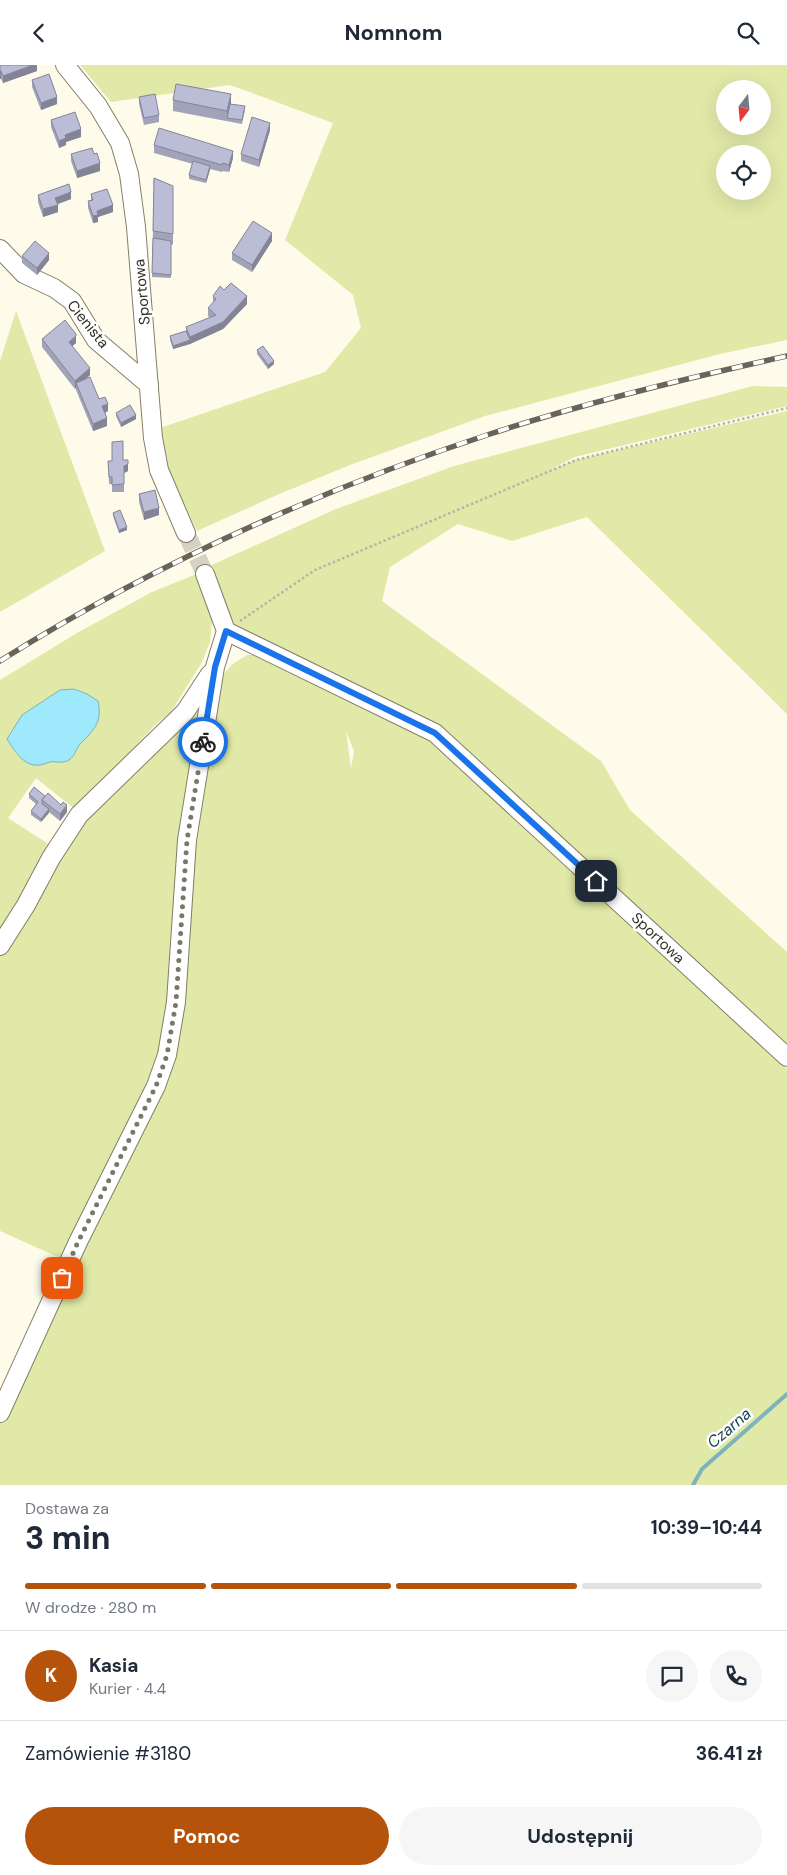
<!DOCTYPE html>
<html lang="pl">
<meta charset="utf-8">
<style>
:root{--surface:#fff;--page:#f6f6f7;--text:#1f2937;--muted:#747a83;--line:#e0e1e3;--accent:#b45309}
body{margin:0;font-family:"DM Sans",sans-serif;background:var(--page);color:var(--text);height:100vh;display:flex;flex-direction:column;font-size:19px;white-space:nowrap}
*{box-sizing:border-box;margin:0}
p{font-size:16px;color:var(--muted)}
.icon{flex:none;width:28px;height:28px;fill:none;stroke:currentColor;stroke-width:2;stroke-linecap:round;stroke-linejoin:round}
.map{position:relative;height:1420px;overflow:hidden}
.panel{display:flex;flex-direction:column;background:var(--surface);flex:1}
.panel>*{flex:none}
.needle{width:32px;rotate:196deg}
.tools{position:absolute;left:716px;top:15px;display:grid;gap:10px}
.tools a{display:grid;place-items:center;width:55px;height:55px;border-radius:50%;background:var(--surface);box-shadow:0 5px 20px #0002;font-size:25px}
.pin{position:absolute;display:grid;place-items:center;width:42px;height:42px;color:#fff;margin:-21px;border-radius:10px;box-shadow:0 2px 8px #0006}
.courier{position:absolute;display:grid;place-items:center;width:50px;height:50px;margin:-25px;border:4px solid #1a73e8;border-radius:50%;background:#fff;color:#222;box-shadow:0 1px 6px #0007}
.head em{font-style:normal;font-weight:700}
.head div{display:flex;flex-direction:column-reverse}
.head{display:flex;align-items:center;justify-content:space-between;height:85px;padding:0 25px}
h1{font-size:32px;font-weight:700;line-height:38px}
.bar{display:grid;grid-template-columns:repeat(4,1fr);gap:8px 5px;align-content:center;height:60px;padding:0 25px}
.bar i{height:6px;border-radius:4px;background:var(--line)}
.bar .on{background:var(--accent)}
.bar p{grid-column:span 4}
.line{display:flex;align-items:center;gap:12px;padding:0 25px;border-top:1px solid var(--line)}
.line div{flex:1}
.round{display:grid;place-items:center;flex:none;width:52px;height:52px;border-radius:26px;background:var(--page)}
.button{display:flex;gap:10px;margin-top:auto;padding:10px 25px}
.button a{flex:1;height:58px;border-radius:30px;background:var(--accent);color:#fff;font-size:20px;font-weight:700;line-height:58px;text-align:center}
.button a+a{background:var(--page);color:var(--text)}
header{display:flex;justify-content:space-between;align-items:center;height:65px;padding:0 25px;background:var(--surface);font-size:22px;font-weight:700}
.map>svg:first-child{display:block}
.green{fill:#e1e9a8;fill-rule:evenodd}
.water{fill:#9eeafc;stroke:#7eb2bc}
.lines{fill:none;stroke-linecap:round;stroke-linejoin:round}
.stream{stroke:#7eb2bc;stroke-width:4}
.minor-tunnel{stroke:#d5d2c3;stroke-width:18;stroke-dasharray:18 9;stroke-linecap:butt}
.minor-casing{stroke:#847e66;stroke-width:20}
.path{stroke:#b7b4a6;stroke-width:2.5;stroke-dasharray:2.5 2.5;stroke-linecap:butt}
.minor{stroke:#fff;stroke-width:18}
.rail-casing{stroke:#676559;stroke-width:5.5}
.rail{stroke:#fff;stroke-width:4;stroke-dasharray:11;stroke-linecap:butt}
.wall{fill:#a1a3b9}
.shaded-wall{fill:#838496}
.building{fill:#bbbdd7;stroke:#838496}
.done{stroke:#79776a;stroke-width:5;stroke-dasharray:0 9}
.route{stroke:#1a73e8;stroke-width:6}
.labels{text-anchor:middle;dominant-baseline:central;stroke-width:5;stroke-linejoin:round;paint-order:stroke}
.street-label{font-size:15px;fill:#323025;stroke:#fff}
.water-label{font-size:16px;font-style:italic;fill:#17454f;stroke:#fff}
</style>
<header><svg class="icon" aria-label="back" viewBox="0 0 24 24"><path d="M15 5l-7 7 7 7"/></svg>Nomnom<svg class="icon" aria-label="search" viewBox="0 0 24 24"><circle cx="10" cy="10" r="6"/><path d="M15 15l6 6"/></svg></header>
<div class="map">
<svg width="787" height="1420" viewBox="0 0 787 1420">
<rect width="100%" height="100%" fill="#fefbeb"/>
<g class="green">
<path d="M80 0H787V275L720 289 485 351 350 400 277 430 197 466 165 400 160 363 325 307 361 263 353 230 285 175 333 58 230 20 111 37ZM725 24H762V61H725ZM725 89H762V126H725Z"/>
<polygon points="16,246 105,486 0,547 0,296"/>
<polygon points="753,321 787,322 787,341 575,392 546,407 576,395 787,346 787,649 587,452 512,476 458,459 390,502 382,536 601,696 630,745 787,887 787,987 435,668 226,566 203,504 336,444 454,401"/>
<polygon points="199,508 210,539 212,556 210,577 202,597 171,647 155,660 76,745 36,713 8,753 50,780 0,867 0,615 77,568 152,527"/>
<path d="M247 590H260L422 669 575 806 613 844 787 1004V1420H0V1356L168 1003 192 771 214 618 234 598ZM346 666 354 686 351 704Z"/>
<polygon points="200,636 183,749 168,948 156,1001 129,1061 60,1193 0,1166 0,888 75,765"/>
</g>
<path class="water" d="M74 624 87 629 98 636C101 651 99 659 88 671 86 674 82 676 80 679 76 684 75 691 69 695 62 699 57 696 50 697 46 698 43 700 39 700 24 702 14 685 7 674L22 650 60 625Z"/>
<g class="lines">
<polyline class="stream" points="693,1420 702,1404 787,1329"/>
<polyline class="minor-tunnel" points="186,468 205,509"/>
<g class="minor-casing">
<g id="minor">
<polyline points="65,0 98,41 120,78 129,109 136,162 153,373 159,405 186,468"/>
<polyline points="0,184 24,209 54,223 72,236 96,275 149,320"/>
<polyline points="226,566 435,668 787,992"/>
<polyline points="0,881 26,840 51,793 79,750 185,647 210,609"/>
<polyline points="0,1348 78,1177 156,1021 167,990 176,937 187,775 215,602 226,566 205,509"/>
</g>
</g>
<polyline class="path" points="240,556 315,505 576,395 787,343"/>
<use href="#minor" class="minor"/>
<g class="rail-casing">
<path id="rail" d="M0 596C153 500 319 425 490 369 587 337 687 313 787 291"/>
</g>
<use href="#rail" class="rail"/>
</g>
<g class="wall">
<polygon points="0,0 37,0 37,6 3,18 1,14 0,14"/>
<polygon points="32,15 57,39 41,45 32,22"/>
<polygon points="139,32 159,50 159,57 144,60 139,39"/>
<polygon points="173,35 231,39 245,45 242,59 173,46"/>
<polygon points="51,55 81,72 66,77 66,80 59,83 51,62"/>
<polygon points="270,65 259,102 241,96 241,89"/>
<polygon points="154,80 233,93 229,107 223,106 222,107 210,104 206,118 189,114 189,110 193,99 154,88"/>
<polygon points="71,89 94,89 100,106 77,113 71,96"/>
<polygon points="154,113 173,121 173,180 171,179 171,213 152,212"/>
<polygon points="91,129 113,147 98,152 98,157 93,158 88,143 88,136 91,135"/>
<polygon points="38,130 71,134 58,139 58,147 43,152 38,137"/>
<polygon points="272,176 252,207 232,195 232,188"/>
<polygon points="22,191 49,195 37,210 22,198"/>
<polygon points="224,225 247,239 223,264 190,279 173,284 170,275 170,271 186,266 186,262 210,253 208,251 208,243 213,238 213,231"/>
<polygon points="76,269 76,278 72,281 90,310 85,314 108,346 105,348 107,361 93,366 76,325 76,323 75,324 42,282 42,274"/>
<polygon points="257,285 274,299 268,304 257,289"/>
<polygon points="116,348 136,354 121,362 116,351"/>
<polygon points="123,395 128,406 124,408 124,427 112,427 112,419 109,419 108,396"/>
<polygon points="139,429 159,450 144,455 139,437"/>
<polygon points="113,448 127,465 119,468 113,451"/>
<polygon points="29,729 67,747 60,756 49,747 41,757 31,750 31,746 36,739 29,733"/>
</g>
<g class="shaded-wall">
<polygon points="33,0 37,0 37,6 3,18 3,11"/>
<polygon points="1,6 1,14 0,14 0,7"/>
<polygon points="231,29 231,40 227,53 227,46"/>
<polygon points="57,32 57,39 41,45 41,38"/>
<polygon points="270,58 270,65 259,102 259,95"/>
<polygon points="81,64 81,72 66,77 66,80 59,83 59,76 65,70"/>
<polygon points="233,86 233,93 229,107 229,100"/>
<polygon points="100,98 100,106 77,113 77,106"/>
<polygon points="210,101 210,105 206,118 206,115"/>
<polygon points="71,127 71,134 55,140 55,133"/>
<polygon points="58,140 58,147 43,152 43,144"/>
<polygon points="113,140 113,147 98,152 98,157 93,158 93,151 97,146"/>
<polygon points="272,168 272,176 252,207 252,200"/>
<polygon points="49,188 49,195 37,210 37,203"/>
<polygon points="247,231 247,239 223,264 190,279 173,284 173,281 190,275 190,272"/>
<polygon points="76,271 76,278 69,284 69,277"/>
<polygon points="274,296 274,299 268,304 268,300"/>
<polygon points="90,303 90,310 77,322 76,318 76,323 75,324 75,316"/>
<polygon points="108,339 108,346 102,349 102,341"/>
<polygon points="136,350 136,354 121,362 121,358"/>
<polygon points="107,353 107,361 93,366 93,359"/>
<polygon points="128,399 128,406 124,408 124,401"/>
<polygon points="159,443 159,450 144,455 144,447"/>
<polygon points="127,462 127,465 119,468 119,465"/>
<polygon points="67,740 67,747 60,756 60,749"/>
<polygon points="49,744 49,748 41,757 41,754"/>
</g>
<g class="building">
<polygon points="0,0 33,0 3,11 1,6 0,7"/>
<polygon points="49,9 57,32 41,38 32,15"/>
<polygon points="176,19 231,29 227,46 173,35"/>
<polygon points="155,29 159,50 144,53 139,32"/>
<polygon points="230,39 245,41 242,55 227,53"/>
<polygon points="75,47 81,64 65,70 66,73 59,76 51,55"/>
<polygon points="252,52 270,58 259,95 241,89"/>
<polygon points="159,63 233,86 229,100 223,98 222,100 154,80"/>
<polygon points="92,83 94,89 97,88 100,98 77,106 71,89"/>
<polygon points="193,96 210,101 206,115 189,110"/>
<polygon points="154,113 173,121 173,169 153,166"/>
<polygon points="69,119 71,127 55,133 58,140 43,144 38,130"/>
<polygon points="107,124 113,140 97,146 98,150 93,151 88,136 93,135 91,129"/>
<polygon points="253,156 272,168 252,200 232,188"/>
<polygon points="153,173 171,176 171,210 152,208"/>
<polygon points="35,176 49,188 37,203 22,191"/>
<polygon points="231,218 247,231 223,257 190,272 186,262 216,250 208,243 216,234 213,231 220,221 224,225"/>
<polygon points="65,255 76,269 76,271 69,277 90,303 75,316 42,274"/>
<polygon points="186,266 190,275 173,281 170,271"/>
<polygon points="263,281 274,296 268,300 257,285"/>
<polygon points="90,312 99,334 105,332 108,339 102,341 107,353 93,359 76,318"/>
<polygon points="130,340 136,350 121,358 116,348"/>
<polygon points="123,376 123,395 128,395 128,399 124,401 124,419 112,420 112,412 109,412 108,396 112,396 112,377"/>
<polygon points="155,425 159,443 144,447 139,429"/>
<polygon points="120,445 127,462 119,465 113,448"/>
<polygon points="34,722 45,731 42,735 42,739 49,744 41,754 31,746 38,737 29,729"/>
<polygon points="48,728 61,740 63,737 67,740 60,749 42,735"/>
</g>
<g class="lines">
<polyline class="done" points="62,1213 78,1177 156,1021 167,990 176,937 187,775 203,677"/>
<polyline class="route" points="203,677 215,602 226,566 435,668 596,816"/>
</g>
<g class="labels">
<g class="street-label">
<text transform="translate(142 227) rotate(-95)">Sportowa</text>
<text transform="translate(88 259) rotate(51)">Cienista</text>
<text transform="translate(658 873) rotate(43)">Sportowa</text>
</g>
<g class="water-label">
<text transform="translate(729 1363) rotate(-41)">Czarna</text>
</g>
</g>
</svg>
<div class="tools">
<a><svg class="needle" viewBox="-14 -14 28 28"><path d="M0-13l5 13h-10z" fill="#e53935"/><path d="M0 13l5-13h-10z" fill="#747a83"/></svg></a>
<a><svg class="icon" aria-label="locate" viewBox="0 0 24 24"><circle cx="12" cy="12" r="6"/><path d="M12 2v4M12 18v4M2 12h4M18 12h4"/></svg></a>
</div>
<div class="pin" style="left:62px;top:1213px;background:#ea580c"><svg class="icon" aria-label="bag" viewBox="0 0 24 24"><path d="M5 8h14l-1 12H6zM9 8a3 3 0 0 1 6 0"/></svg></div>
<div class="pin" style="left:596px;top:816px;background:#1f2937"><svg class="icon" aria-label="home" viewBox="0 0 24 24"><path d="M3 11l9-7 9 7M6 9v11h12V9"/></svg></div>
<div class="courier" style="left:203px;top:677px"><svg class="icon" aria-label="bike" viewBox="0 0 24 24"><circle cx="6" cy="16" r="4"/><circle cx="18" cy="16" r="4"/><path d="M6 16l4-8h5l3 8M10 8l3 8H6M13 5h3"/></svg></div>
</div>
<section class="panel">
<div class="head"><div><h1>3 min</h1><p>Dostawa za</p></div><em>10:39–10:44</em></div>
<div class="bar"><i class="on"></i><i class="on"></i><i class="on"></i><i></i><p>W drodze · 280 m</p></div>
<div class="line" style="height:90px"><b class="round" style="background:var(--accent);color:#fff">K</b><div><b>Kasia</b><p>Kurier · 4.4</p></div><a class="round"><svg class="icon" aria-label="chat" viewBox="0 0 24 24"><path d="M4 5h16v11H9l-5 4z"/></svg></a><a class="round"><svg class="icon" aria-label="phone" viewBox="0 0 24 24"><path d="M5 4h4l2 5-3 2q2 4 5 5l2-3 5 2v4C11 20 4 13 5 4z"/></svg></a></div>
<div class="line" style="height:65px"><div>Zamówienie #3180</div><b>36.41 zł</b></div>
<div class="button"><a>Pomoc</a><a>Udostępnij</a></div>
</section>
